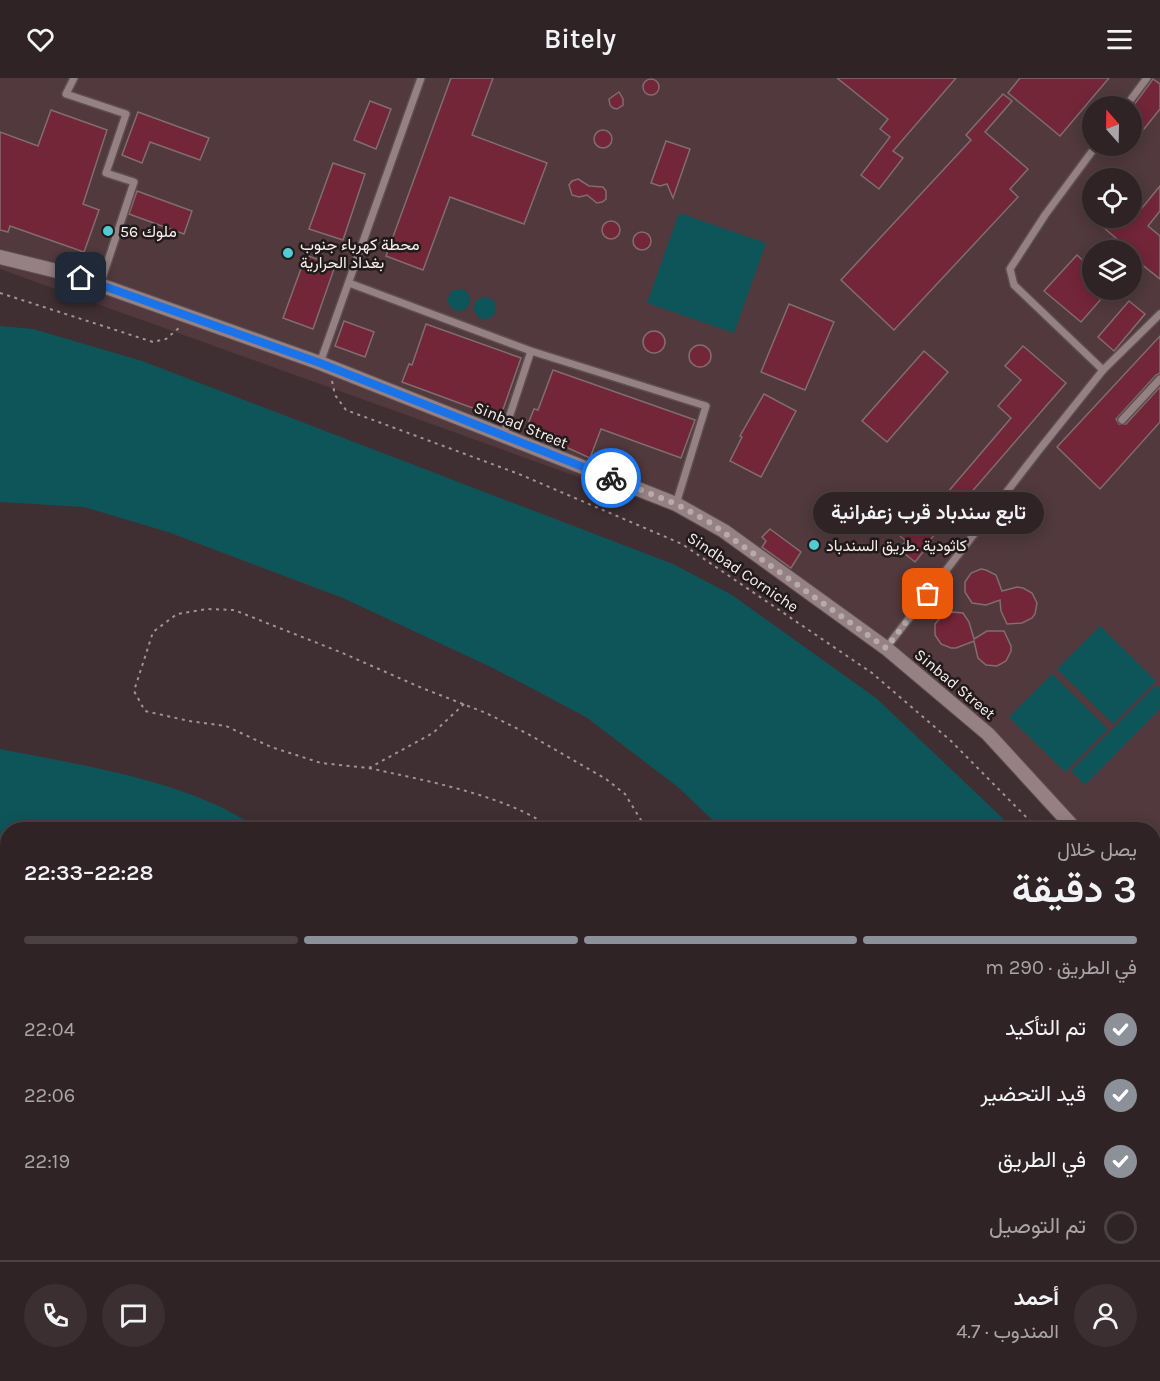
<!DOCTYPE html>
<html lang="ar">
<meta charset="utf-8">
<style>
:root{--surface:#302326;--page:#3c2f32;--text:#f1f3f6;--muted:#a8a4a7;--line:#4b4043;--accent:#8c9099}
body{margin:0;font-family:Karla,Vazirmatn,sans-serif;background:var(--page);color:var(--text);direction:rtl;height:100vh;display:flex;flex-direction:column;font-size:22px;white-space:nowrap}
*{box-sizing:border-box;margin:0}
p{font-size:20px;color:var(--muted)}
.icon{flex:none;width:33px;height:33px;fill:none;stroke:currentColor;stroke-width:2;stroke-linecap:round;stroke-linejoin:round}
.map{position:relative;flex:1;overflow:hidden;direction:ltr}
.panel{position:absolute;left:0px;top:744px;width:1161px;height:560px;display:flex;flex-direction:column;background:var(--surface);border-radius:24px 24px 0 0;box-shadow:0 3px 15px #0003,0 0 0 2px var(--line);direction:rtl}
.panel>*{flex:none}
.needle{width:39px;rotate:340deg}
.buttons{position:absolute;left:1082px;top:18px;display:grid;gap:12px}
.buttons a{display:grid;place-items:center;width:60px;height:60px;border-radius:50%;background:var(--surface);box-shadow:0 3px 15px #0003,0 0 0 2px var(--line);font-size:30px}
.pin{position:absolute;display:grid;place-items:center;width:51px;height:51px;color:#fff;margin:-26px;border-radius:12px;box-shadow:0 3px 9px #0006}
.courier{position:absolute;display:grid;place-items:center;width:60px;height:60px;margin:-30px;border:4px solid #1a73e8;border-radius:50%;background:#fff;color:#222;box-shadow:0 2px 8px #0007}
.bubble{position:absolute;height:42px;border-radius:21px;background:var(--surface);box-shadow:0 3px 15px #0003,0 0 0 2px var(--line);font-size:20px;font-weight:600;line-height:42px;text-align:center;direction:rtl}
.overview em{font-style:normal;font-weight:600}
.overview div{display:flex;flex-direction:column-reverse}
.overview{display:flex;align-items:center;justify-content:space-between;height:102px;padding:0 24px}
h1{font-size:39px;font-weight:600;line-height:45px}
.bar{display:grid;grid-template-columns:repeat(4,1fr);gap:9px 6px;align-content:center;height:72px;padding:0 24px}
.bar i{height:8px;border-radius:4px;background:var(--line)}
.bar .on{background:var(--accent)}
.bar p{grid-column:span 4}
.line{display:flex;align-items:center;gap:15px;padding:0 24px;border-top:2px solid var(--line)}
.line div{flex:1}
.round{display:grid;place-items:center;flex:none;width:63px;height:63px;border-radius:32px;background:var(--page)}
ol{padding:0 24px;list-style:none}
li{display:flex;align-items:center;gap:18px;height:66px}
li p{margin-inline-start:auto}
li .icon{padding:6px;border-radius:50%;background:var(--accent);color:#fff;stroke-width:4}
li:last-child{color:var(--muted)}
li i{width:33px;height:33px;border:3px solid var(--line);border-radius:50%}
header{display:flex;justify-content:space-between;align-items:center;height:78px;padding:0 24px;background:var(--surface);font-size:27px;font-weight:600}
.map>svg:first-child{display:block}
.built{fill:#51393d;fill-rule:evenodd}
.water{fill:#0e555a}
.building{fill:#722638;stroke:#806d6f;stroke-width:1.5}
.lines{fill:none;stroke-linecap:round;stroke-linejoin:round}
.service-casing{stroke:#5d4f50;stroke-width:10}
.minor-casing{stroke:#5d4f50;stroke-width:16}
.path{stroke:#a19395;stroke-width:2;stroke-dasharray:3 4.5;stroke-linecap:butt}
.service{stroke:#958183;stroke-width:7}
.minor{stroke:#958183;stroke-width:14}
.done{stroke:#b8aaac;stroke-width:6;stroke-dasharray:0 10.8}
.route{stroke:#1a73e8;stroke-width:8}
.poi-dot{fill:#51ccd5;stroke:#211a1b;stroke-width:2}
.labels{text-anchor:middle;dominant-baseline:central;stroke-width:5;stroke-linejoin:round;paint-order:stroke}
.poi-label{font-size:16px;fill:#f8edee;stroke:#211a1b;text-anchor:start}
.street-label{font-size:16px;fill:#f8edee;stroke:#211a1b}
</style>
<header><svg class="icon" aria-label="menu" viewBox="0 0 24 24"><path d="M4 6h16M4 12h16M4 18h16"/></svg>Bitely<svg class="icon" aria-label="heart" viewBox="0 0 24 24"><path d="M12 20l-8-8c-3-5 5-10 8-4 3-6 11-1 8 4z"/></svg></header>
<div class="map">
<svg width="1160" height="1303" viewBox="0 0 1160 1303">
<rect width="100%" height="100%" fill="#402f32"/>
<path class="built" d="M0 0H1160V829L1154 822V752L1084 751 897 579 712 447 0 191ZM1092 28H1131V68H1092ZM1092 100H1131V140H1092ZM1092 172H1131V212H1092Z"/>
<g class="water">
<polygon points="679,135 766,165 734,255 647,225"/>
<circle cx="459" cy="222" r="11"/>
<circle cx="485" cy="230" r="11"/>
<polygon points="0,248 33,251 142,283 673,486 732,517 876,620 1014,751 722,751 678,709 586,639 495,591 343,520 168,454 84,429 0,424"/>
<polygon points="1100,548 1156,603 1113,646 1057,591"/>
<polygon points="1052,596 1108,651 1065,694 1009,639"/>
<polygon points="1156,607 1160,611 1160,631 1085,707 1071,693"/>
<path d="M0 671C80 687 192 703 258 751L8 752 7 1081 0 1078Z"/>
<polygon points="1154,897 1160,904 1160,1203 1154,1196"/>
<polygon points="500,1296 966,1296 979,1303 510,1303"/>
</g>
<g class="building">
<polygon points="451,0 493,0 472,57 547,85 524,146 450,119 423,192 386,178"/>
<polygon points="837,0 956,0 893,73 903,80 879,111 861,97 890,59 880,51 888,41"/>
<polygon points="1020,0 1109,0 1060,58 1008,15"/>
<polygon points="1153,1 1160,6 1160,31 1131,67 1131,31"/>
<circle cx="651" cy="9" r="8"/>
<polygon points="619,14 623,21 623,27 617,31 613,30 610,27 609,21"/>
<polygon points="1003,16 1012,23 985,54 1028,91 1010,111 1018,119 894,252 841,202 971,62 966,57"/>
<polygon points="370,23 391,31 376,71 354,62"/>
<polygon points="51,32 107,52 83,126 99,132 84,174 10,148 8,154 0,152 0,54 38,68"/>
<polygon points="138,34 209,60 200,82 150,64 142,85 122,77"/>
<circle cx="603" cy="61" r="9"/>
<polygon points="666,63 690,71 673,120 667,106 660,108 651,105"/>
<polygon points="333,85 365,96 343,162 309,151"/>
<polygon points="578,101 589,108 603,109 606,113 606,121 602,124 597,125 587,117 579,119 572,117 569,107 572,103"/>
<polygon points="1160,108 1160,133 1148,148 1160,158 1160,201 1135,181 1137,178 1104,150 1113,140 1131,140 1131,121 1142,130"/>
<polygon points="137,113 192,133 184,156 129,136"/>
<circle cx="611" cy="152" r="9"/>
<circle cx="642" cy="163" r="9"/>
<polygon points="306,177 335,188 313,251 283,240"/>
<polygon points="1077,177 1092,191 1092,212 1109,212 1081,244 1044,213"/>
<polygon points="1129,223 1145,236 1114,273 1098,259"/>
<polygon points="789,226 834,244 805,312 761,294"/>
<polygon points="344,243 374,254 365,279 335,268"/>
<polygon points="426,246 521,280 500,340 402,304 409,286 412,287"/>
<circle cx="654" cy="264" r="11"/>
<polygon points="1160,258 1160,295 1156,297 1116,341 1119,346 1126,346 1160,309 1160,344 1100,411 1057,369"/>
<circle cx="700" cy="278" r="11"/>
<polygon points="1023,268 1066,305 930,462 931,464 915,484 899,471 906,463 879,440 891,425 918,449 1011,340 998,328 1021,302 1005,288"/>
<polygon points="924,273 948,294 887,364 862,343"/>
<polygon points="553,292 695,342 681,380 601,351 590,380 526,351 534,331 538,332"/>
<polygon points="764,316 796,333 761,399 730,383 742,359 740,358"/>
<polygon points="770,451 801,474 791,490 762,469 766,463 762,459"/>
<polygon points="981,491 986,492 996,497 1002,513 1017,509 1023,510 1032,515 1037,525 1035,536 1032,540 1022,545 1007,546 1001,533 1000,522 986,527 972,525 965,514 965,504 971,495"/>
<polygon points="952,534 963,535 969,544 974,561 987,553 1004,553 1011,568 1011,573 1006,583 997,588 986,587 978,580 974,563 956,570 951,570 941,566 935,557 935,546 942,538"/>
</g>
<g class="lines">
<g class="service-casing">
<g id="service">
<polyline points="74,0 66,16 126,36 106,95 134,104 100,207"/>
<polyline points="1126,28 1147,0"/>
<polyline points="1096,68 1045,137 1010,191 1014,207 1103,292"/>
<polyline points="349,205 531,273 706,328 676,426"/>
<polyline points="320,285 421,0"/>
<polyline points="1122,342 1160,301"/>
<polyline points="503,358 531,273"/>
<polyline points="886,570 1039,372 1103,292 1160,236"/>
</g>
</g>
<g class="minor-casing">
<g id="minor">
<polyline points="0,179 69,196 320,285 676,426 724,453 886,570 988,656 1076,752"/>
<polyline points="1154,835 1160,843"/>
</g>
</g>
<g class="path">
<polyline points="0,215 153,264 166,261 180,249"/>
<polyline points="332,303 335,317 346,332 519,396 682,466 872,595 951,663 1039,752"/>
<polyline points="464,626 433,655 369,690 321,685 271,669 226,648 189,643 145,633 134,613 153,554 177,536 207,531 234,532 340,574 422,610 486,635 528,656 606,701 625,716 647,752"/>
<path d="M369 690C421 702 512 718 553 752"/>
<polyline points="1154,867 1160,874"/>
</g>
<use href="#service" class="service"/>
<use href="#minor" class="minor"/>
</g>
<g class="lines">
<polyline class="done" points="611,400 676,426 709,444 886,570 928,516"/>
<polyline class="route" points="81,200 320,285 611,400"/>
</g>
<g class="poi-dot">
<circle cx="108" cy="153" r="6"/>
<circle cx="288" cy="175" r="6"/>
<circle cx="814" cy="467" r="6"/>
</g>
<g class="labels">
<g class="poi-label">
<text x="120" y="153">ملوك 56</text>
<text x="300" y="166">محطة كهرباء جنوب<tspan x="300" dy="18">بغداد الحرارية</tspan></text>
<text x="826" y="467">كاثودية .طريق السندباد</text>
</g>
<g class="street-label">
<text transform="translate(521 347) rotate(22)">Sinbad Street</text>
<text transform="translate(743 494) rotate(34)">Sindbad Corniche</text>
<text transform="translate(955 606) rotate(40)">Sinbad Street</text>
</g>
</g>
</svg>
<div class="buttons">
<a><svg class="needle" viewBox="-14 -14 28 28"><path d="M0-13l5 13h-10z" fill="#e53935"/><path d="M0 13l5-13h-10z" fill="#a8a4a7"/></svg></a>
<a><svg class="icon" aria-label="locate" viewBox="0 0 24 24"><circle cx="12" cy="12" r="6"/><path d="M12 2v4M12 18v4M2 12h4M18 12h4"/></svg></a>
<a><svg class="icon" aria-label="layers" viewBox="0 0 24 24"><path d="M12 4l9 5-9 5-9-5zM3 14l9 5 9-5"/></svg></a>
</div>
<div class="pin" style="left:928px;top:516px;background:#ea580c"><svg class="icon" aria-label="bag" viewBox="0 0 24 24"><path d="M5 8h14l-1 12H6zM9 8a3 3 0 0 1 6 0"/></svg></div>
<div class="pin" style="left:81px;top:200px;background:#1f2937"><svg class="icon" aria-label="home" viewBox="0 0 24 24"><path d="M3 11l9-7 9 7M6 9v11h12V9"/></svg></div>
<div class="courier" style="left:611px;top:400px"><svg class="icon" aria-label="bike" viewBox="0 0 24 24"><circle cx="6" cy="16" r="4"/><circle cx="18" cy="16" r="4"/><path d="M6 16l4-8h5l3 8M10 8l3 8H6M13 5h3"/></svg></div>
<div class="bubble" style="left:813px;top:414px;width:231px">تابع سندباد قرب زعفرانية</div>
<section class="panel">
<div class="overview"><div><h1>3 دقيقة</h1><p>يصل خلال</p></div><em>22:28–22:33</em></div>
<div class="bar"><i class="on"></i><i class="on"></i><i class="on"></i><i></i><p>في الطريق · 290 m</p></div>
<ol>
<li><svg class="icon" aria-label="check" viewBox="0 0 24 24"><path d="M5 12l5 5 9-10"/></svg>تم التأكيد<p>22:04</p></li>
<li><svg class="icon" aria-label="check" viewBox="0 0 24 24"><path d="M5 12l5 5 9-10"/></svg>قيد التحضير<p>22:06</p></li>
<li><svg class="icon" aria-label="check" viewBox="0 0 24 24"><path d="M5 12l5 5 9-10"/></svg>في الطريق<p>22:19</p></li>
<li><i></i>تم التوصيل</li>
</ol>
<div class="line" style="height:108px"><a class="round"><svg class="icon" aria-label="person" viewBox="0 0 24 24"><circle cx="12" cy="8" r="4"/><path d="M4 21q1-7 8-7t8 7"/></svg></a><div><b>أحمد</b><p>المندوب · 4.7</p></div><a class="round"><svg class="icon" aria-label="chat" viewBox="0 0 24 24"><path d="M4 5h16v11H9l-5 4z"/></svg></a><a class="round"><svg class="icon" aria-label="phone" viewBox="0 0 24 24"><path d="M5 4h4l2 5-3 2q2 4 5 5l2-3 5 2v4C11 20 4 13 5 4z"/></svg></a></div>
</section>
</div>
